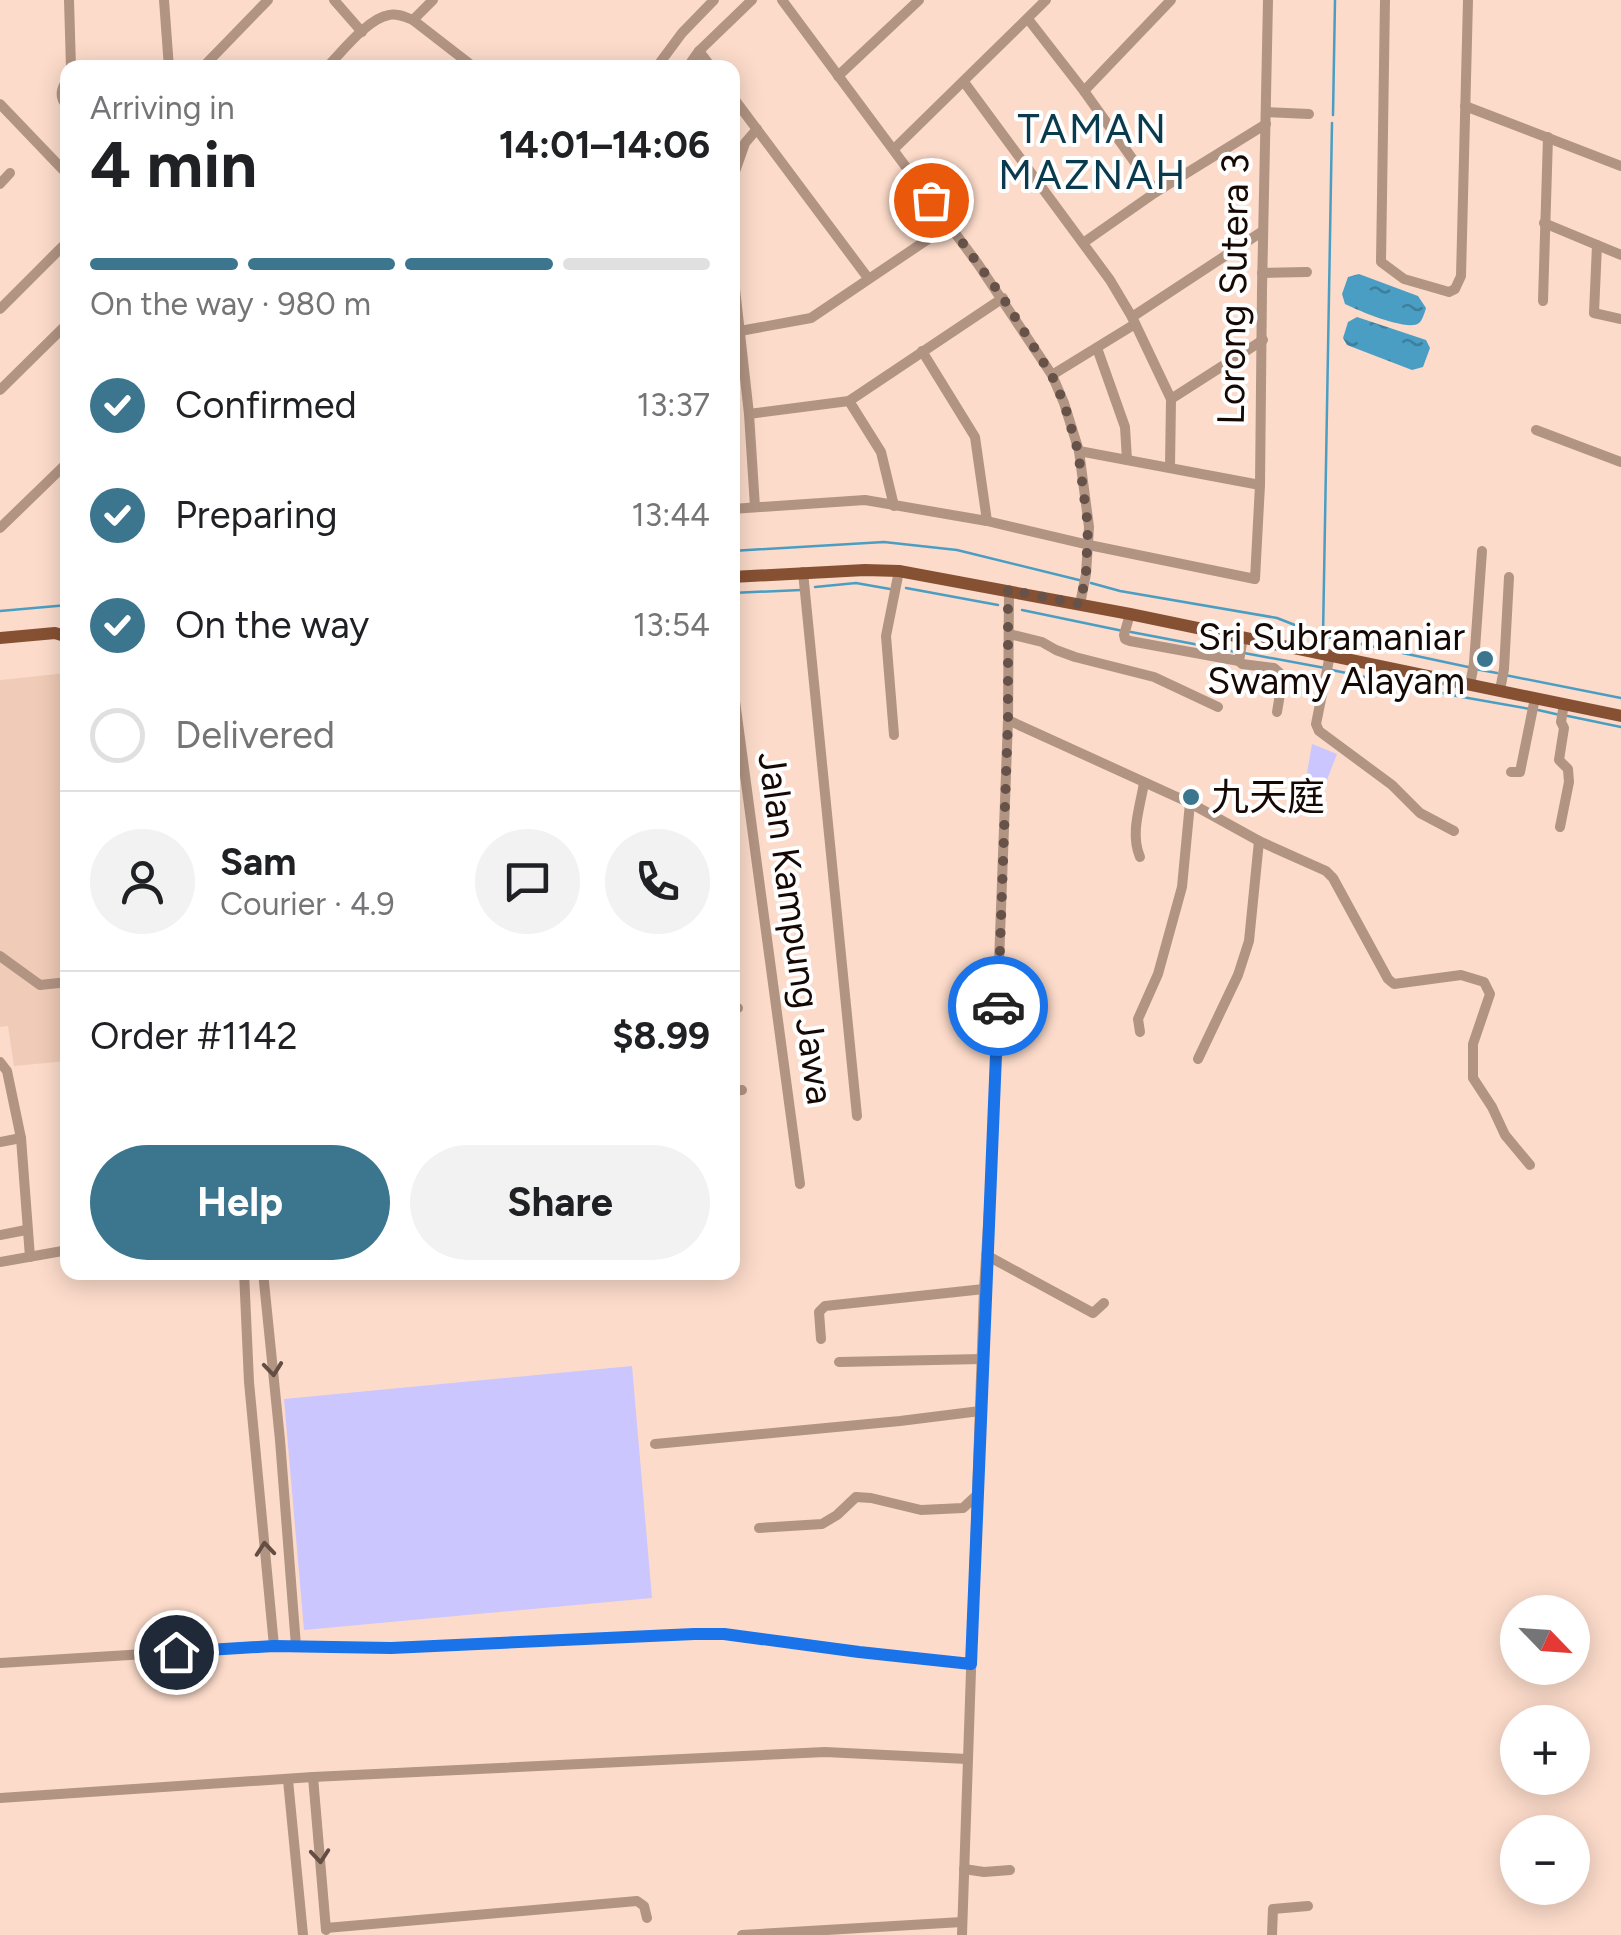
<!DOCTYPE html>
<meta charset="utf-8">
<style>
:root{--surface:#fff;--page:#f2f2f2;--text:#202124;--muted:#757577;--line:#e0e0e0;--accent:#3c758e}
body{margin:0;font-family:Figtree,"Noto Sans SC",sans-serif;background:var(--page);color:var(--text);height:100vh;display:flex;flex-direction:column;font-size:38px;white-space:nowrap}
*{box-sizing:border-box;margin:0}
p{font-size:32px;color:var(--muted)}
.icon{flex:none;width:55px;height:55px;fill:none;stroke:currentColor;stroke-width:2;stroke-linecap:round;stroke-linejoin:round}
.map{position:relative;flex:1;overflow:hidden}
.panel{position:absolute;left:60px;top:60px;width:680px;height:1220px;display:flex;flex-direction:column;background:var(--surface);border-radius:20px;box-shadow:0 5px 25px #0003}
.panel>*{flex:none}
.needle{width:65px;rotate:115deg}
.controls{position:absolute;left:1500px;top:1595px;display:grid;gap:20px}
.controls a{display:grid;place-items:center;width:90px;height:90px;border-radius:50%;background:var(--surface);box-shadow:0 5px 25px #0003;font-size:50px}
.pin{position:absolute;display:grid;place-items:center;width:85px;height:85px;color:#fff;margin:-42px;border:5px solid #fff;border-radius:50%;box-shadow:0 2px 10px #0007}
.courier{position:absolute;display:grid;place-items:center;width:100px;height:100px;margin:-50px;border:8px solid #1a73e8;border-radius:50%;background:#fff;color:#222;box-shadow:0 2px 12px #0007}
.headline em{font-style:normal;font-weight:700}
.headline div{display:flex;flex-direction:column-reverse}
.headline{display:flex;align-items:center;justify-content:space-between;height:170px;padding:0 30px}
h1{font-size:65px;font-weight:700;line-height:75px}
.bar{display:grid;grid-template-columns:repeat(4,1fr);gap:15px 10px;align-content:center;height:120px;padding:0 30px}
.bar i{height:12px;border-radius:8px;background:var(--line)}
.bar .on{background:var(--accent)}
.bar p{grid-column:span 4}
.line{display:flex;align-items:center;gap:25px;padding:0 30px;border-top:2px solid var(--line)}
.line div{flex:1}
.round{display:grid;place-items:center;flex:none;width:105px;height:105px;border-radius:52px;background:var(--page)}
ol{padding:0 30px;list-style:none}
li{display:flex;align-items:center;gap:30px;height:110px}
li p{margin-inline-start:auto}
li .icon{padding:10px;border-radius:50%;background:var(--accent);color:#fff;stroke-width:4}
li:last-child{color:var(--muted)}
li i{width:55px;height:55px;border:5px solid var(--line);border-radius:50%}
.primary-button{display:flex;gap:20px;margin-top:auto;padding:20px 30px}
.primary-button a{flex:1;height:115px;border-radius:60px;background:var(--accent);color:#fff;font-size:40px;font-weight:700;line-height:115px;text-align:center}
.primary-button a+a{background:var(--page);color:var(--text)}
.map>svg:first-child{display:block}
.built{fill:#f0cbb7}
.grass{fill:#ccc6fe}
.water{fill:url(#water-ripples)}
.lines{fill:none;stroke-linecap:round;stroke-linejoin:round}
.stream{stroke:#4a9ec3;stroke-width:2.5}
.minor{stroke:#b29483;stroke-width:10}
.major{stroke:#865133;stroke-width:12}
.oneway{stroke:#644e44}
.done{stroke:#665249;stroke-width:10;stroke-dasharray:0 18}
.route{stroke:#1a73e8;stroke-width:12}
.poi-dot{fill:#3c758e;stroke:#fff;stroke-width:4}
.labels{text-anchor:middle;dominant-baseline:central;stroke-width:8;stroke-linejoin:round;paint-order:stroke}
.street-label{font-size:38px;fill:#160904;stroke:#fff}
.poi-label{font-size:38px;fill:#160904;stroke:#fff;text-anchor:end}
.neighbourhood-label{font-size:40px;letter-spacing:2.5px;fill:#093a4e;stroke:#fff}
</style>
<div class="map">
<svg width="1621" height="1935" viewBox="0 0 1621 1935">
<defs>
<pattern id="water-ripples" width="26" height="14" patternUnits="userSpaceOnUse" patternTransform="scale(2.5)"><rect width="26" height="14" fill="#4a9ec3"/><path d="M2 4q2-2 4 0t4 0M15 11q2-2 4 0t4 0" fill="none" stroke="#3d7f9c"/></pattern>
</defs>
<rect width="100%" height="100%" fill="#fcdbca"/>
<polygon class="built" points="67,673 67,1061 14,1066 8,1026 0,1027 0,680"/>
<g class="grass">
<polygon points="1312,744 1337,754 1320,798 1304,791"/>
<polygon points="632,1366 652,1598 304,1630 284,1399"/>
</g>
<g class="water">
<path d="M1359 274 1418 296 1426 308C1425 312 1422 321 1419 323 1408 332 1357 310 1345 304L1342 294 1348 277Z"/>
<polygon points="1357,317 1426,340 1430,348 1423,367 1412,370 1347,345 1343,338 1348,322"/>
</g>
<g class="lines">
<g class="stream">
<polyline points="1333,115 1335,0"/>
<polyline points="732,551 884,542 957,550 1083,581"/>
<polyline points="1091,583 1120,591 1277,618 1323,636 1468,667"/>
<polyline points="815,587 856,583 890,589"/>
<polyline points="906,588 998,605"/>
<polyline points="732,593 801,590"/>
<polyline points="1022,610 1123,631"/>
<polyline points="0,611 68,605"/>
<polyline points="1131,632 1236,652"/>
<polyline points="1323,636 1332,123"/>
<polyline points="1244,653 1325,668"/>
<polyline points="1475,669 1497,673"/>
<polyline points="1332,670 1451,695 1530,709"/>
<polyline points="1505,675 1621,698"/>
<polyline points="1538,710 1560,715"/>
<polyline points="1568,716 1621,727"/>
</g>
<g class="minor">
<polyline points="69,0 71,68"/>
<polyline points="164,0 169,68"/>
<polyline points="334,0 362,32"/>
<polyline points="782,0 978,264 1052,375 1064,403 1079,451 1089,527 1086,574 1080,604"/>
<polyline points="1385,0 1381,262 1404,279 1449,292 1455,289 1461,276 1468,0"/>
<polyline points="1028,19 1084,91 1156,192"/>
<polyline points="413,20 475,68"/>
<polyline points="699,51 712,68"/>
<polyline points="202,68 268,0"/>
<path d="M326 68C341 53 368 18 389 15 397 13 405 17 413 20L433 0"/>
<polyline points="656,68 682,33 714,0"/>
<polyline points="687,68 699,51 752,0"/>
<polyline points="838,76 919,0"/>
<path d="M68 78C61 89 58 97 68 107"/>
<polyline points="964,82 1110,280 1132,317 1171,399 1170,467"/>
<polyline points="1084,91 1171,0"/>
<polyline points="732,96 868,278"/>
<polyline points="0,104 68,175"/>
<polyline points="1465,106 1621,166"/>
<polyline points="1267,112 1309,114"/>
<polyline points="894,149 1046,0"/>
<polyline points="732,180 745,143 757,129"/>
<polyline points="0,184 10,173"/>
<polyline points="1544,223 1621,255"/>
<polyline points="1083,243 1156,192 1266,124"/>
<polyline points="1597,245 1594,313 1621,319"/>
<polyline points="732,262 749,414 755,507"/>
<polyline points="1262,273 1307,272"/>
<polyline points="1543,301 1548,137"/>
<polyline points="0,309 68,241"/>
<polyline points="1132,317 1263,231"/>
<polyline points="740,331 811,318 949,225"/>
<polyline points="1097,348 1125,427 1127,460"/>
<polyline points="922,351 975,437 987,521"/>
<polyline points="1052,375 1135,324"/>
<polyline points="0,390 68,323"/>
<polyline points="1171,399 1263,340"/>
<polyline points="849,401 881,452 894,506"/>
<polyline points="749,414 849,401 1003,298"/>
<polyline points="1536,430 1621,462"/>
<polyline points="1079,451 1260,485"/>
<polyline points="732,509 865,500 987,521 1089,545 1255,579 1260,485 1262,289 1268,0"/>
<polyline points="0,528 68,462"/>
<polyline points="803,572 857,1116"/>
<polyline points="1130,614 1124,635 1125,639 1130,641 1239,661"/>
<polyline points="1009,634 1042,642 1056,650 1075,657 1154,677 1218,707"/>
<polyline points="1243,637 1239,661 1242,664 1274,668 1283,676 1277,712"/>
<polyline points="1330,655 1316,724 1319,731 1392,785 1420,813 1454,831"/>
<polyline points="732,679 800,1184"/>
<polyline points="1470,685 1474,663 1482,551"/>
<polyline points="1500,690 1504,669 1509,577"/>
<polyline points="1008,720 1190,803 1259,841 1326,871 1333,878 1388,979 1394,984 1461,975 1484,982 1490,994 1473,1044 1473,1078 1492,1107 1505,1135 1530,1165"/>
<polyline points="894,735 886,636 899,571"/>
<polyline points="1511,772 1520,772 1535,698"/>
<polyline points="1560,827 1569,782 1568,769 1559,760 1564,728 1561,722 1564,704"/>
<path d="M1140 857C1130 834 1140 807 1144 783"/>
<polyline points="0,956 40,985 68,982"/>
<polyline points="732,1009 738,1008"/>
<polyline points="1140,1032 1138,1019 1158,974 1182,887 1190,803"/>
<polyline points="1198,1059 1238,975 1249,941 1259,841"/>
<polyline points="0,1062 7,1071 21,1138 30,1257"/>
<polyline points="732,1091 742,1090"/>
<polyline points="0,1142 21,1138"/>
<polyline points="0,1235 26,1230"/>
<polyline points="986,1255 1093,1313 1104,1303"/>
<polyline points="0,1262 68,1250"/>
<polyline points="244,1272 249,1382 274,1646"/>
<polyline points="263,1272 280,1440 296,1646"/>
<polyline points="821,1339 819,1312 825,1306 984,1289"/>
<polyline points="839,1362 982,1359"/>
<polyline points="655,1444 900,1421 980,1411"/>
<polyline points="759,1528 822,1524 837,1515 856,1497 871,1498 921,1510 963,1508 977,1495"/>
<polyline points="0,1663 274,1646 391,1648 694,1634 725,1634 859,1652 971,1664"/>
<polyline points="313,1777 326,1930"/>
<polyline points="288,1780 303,1935"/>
<polyline points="0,1798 313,1777 825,1752 967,1759"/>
<polyline points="964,1869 984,1872 1010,1870"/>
<polyline points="326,1928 637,1901 644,1906 647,1918"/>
<polyline points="742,1935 962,1922"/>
<polyline points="962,1935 984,1289 991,1178 1008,720 1009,590"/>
<polyline points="1272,1935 1273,1909 1308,1906"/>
</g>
<g class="major">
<polyline points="732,577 865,570 899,571 1130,614 1621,716"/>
<polyline points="0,638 55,633 68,637"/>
</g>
</g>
<defs><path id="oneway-chevron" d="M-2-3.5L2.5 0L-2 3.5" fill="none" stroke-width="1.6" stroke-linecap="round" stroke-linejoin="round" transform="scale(2.5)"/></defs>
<g class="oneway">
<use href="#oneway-chevron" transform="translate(273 1369) rotate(84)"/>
<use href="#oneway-chevron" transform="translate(265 1549) rotate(-95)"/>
<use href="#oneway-chevron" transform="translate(320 1856) rotate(85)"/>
</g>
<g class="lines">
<polyline class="done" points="931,200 1003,298 1052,376 1064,403 1078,451 1088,526 1086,574 1080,604 1008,590 1008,720 998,1006"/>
<path class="route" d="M176 1652 274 1646 391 1648 694 1634H724L859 1652 971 1664C979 1444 989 1225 998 1006"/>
</g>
<g class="poi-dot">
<circle cx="1485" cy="659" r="10"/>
<circle cx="1191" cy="797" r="10"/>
</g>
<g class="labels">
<g class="street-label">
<text transform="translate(1233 289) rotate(-89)">Lorong Sutera 3</text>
<text transform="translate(796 928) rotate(82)">Jalan Kampung Jawa</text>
</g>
<g class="poi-label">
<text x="1465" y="637">Sri Subramaniar<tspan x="1465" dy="44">Swamy Alayam</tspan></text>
<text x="1211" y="797" text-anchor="start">九天庭</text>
</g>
<g class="neighbourhood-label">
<text x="1093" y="129">TAMAN<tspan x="1093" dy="46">MAZNAH</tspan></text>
</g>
</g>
</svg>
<div class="controls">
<a><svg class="needle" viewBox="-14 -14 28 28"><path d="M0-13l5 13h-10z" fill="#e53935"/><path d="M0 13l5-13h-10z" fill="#757577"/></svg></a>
<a>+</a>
<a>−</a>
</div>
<div class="pin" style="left:931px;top:200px;background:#ea580c"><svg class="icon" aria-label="bag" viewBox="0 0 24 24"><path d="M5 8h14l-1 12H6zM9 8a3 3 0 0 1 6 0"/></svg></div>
<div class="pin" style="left:176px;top:1652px;background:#1f2937"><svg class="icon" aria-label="home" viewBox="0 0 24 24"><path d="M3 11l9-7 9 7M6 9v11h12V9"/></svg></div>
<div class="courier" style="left:998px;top:1006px"><svg class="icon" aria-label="car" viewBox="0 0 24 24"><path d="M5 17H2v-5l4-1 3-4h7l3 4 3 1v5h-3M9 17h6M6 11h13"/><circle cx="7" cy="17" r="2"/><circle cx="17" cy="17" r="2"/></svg></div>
<section class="panel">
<div class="headline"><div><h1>4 min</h1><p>Arriving in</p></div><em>14:01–14:06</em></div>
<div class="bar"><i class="on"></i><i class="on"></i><i class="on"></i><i></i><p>On the way · 980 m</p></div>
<ol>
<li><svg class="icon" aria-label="check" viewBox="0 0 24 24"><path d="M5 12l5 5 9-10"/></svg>Confirmed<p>13:37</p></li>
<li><svg class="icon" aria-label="check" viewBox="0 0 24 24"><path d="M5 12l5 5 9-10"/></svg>Preparing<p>13:44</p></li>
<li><svg class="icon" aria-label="check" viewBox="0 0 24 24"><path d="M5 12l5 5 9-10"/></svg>On the way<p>13:54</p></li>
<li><i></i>Delivered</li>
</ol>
<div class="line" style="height:180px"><a class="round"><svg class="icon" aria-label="person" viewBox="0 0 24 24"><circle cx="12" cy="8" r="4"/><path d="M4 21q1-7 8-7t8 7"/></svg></a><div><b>Sam</b><p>Courier · 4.9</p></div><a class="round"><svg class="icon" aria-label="chat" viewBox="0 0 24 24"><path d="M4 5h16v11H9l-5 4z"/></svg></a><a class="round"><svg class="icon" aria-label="phone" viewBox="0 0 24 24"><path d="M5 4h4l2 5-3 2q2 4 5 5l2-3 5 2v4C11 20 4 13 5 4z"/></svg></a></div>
<div class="line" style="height:130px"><div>Order #1142</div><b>$8.99</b></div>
<div class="primary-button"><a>Help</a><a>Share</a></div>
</section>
</div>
